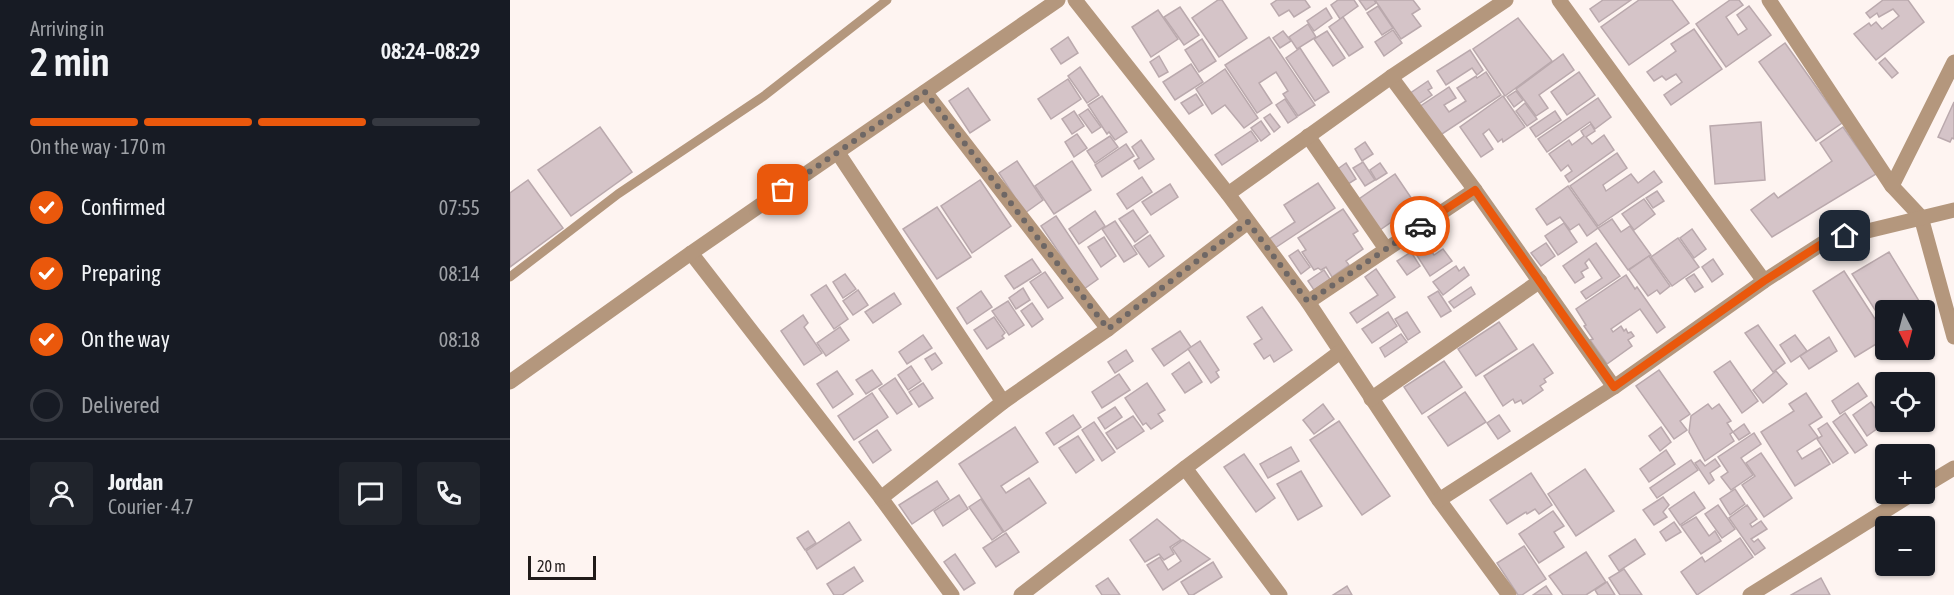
<!DOCTYPE html>
<meta charset="utf-8">
<style>
:root{--surface:#171b24;--page:#20242c;--text:#f1f3f6;--muted:#9ea1a6;--line:#363941;--accent:#ea580c}
body{margin:0;font-family:"Asap Condensed",sans-serif;background:var(--page);color:var(--text);height:100vh;display:flex;flex-direction:column;font-size:22px;white-space:nowrap}
*{box-sizing:border-box;margin:0}
p{font-size:20px;color:var(--muted)}
.icon{flex:none;width:33px;height:33px;fill:none;stroke:currentColor;stroke-width:2;stroke-linecap:round;stroke-linejoin:round}
.map{position:relative;flex:1;overflow:hidden}
.drawer{display:flex;flex-direction:column;background:var(--surface);width:510px}
.drawer>*{flex:none}
.needle{width:39px;rotate:174deg}
.controls{position:absolute;left:1365px;top:300px;display:grid;gap:12px}
.controls a{display:grid;place-items:center;width:60px;height:60px;border-radius:6px;background:var(--surface);box-shadow:0 2px 4px #0004;font-size:30px}
.scale{position:absolute;left:18px;bottom:15px;width:68px;box-sizing:border-box;padding-left:6px;border:3px solid #211b1a;border-top:0;font-size:16px;line-height:21px;white-space:nowrap;color:#211b1a;-webkit-text-stroke:4px #fef4f1;paint-order:stroke}
.pin{position:absolute;display:grid;place-items:center;width:51px;height:51px;color:#fff;margin:-26px;border-radius:12px;box-shadow:0 3px 9px #0006}
.courier{position:absolute;display:grid;place-items:center;width:60px;height:60px;margin:-30px;border:4px solid #ea580c;border-radius:50%;background:#fff;color:#222;box-shadow:0 2px 8px #0007}
.headline em{font-style:normal;font-weight:600}
.headline div{display:flex;flex-direction:column-reverse}
.headline{display:flex;align-items:center;justify-content:space-between;height:102px;padding:0 30px}
h1{font-size:39px;font-weight:600;line-height:45px}
.bar{display:grid;grid-template-columns:repeat(4,1fr);gap:9px 6px;align-content:center;height:72px;padding:0 30px}
.bar i{height:8px;border-radius:4px;background:var(--line)}
.bar .selected{background:var(--accent)}
.bar p{grid-column:span 4}
.line{display:flex;align-items:center;gap:15px;padding:0 30px;border-top:2px solid var(--line)}
.line div{flex:1}
.round{display:grid;place-items:center;flex:none;width:63px;height:63px;border-radius:6px;background:var(--page)}
ol{padding:0 30px;list-style:none}
li{display:flex;align-items:center;gap:18px;height:66px}
li p{margin-inline-start:auto}
li .icon{padding:6px;border-radius:50%;background:var(--accent);color:#fff;stroke-width:4}
li:last-child{color:var(--muted)}
li i{width:33px;height:33px;border:3px solid var(--line);border-radius:50%}
main{display:flex;flex:1;min-height:0}
.map>svg:first-child{display:block}
.building{fill:#d5c4c8;stroke:#baa9ad;stroke-width:1.5}
.lines{fill:none;stroke-linecap:round;stroke-linejoin:round}
.service{stroke:#b4977d;stroke-width:9}
.minor{stroke:#b4977d;stroke-width:15}
.done{stroke:#6e6765;stroke-width:6;stroke-dasharray:0 10.8}
.route{stroke:#ea580c;stroke-width:8}
</style>
<main>
<section class="drawer">
<div class="headline"><div><h1>2 min</h1><p>Arriving in</p></div><em>08:24–08:29</em></div>
<div class="bar"><i class="selected"></i><i class="selected"></i><i class="selected"></i><i></i><p>On the way · 170 m</p></div>
<ol>
<li><svg class="icon" aria-label="check" viewBox="0 0 24 24"><path d="M5 12l5 5 9-10"/></svg>Confirmed<p>07:55</p></li>
<li><svg class="icon" aria-label="check" viewBox="0 0 24 24"><path d="M5 12l5 5 9-10"/></svg>Preparing<p>08:14</p></li>
<li><svg class="icon" aria-label="check" viewBox="0 0 24 24"><path d="M5 12l5 5 9-10"/></svg>On the way<p>08:18</p></li>
<li><i></i>Delivered</li>
</ol>
<div class="line" style="height:108px"><a class="round"><svg class="icon" aria-label="person" viewBox="0 0 24 24"><circle cx="12" cy="8" r="4"/><path d="M4 21q1-7 8-7t8 7"/></svg></a><div><b>Jordan</b><p>Courier · 4.7</p></div><a class="round"><svg class="icon" aria-label="chat" viewBox="0 0 24 24"><path d="M4 5h16v11H9l-5 4z"/></svg></a><a class="round"><svg class="icon" aria-label="phone" viewBox="0 0 24 24"><path d="M5 4h4l2 5-3 2q2 4 5 5l2-3 5 2v4C11 20 4 13 5 4z"/></svg></a></div>
</section>
<div class="map">
<svg width="1444" height="595" viewBox="0 0 1444 595">
<rect width="100%" height="100%" fill="#fef4f1"/>
<g class="building">
<polygon points="708,0 712,0 737,38 709,57 682,18"/>
<polygon points="767,0 795,0 800,7 784,17 779,10 769,16 761,4"/>
<polygon points="828,0 844,0 848,6 830,19 821,5"/>
<polygon points="849,0 864,0 866,3 856,10"/>
<polygon points="865,0 903,0 910,9 902,14 911,26 891,39"/>
<polygon points="1093,0 1121,0 1089,22 1080,9"/>
<polygon points="1129,0 1162,0 1179,23 1119,65 1091,27"/>
<polygon points="1220,0 1229,0 1233,5 1216,17 1228,35 1237,29 1227,15 1239,6 1261,35 1216,67 1186,24"/>
<polygon points="1373,0 1398,0 1414,22 1366,60 1344,34 1359,23 1361,26 1366,22 1372,29 1389,16 1383,9 1369,17 1367,13 1360,18 1356,13"/>
<polygon points="868,6 883,28 872,35 857,13"/>
<polygon points="670,7 689,35 674,45 654,17"/>
<polygon points="816,8 822,18 804,31 797,21"/>
<polygon points="648,10 668,39 641,57 622,27"/>
<polygon points="833,17 853,47 839,56 819,27"/>
<polygon points="1008,18 1042,61 995,96 963,49"/>
<polygon points="798,24 806,37 787,49 779,37"/>
<polygon points="1184,29 1212,69 1161,105 1154,95 1172,82 1166,74 1156,80 1152,76 1144,81 1137,72 1166,51 1161,44"/>
<polygon points="883,30 892,43 874,56 865,42"/>
<polygon points="773,31 781,41 770,48 763,38"/>
<polygon points="817,31 835,58 823,66 804,39"/>
<polygon points="558,37 568,53 551,64 541,49"/>
<polygon points="759,37 805,105 788,116 773,94 778,91 766,72 749,83 762,103 747,113 715,65"/>
<polygon points="692,39 706,61 689,72 675,50"/>
<polygon points="1275,43 1332,123 1306,141 1249,62"/>
<polygon points="790,48 819,92 805,101 776,58"/>
<polygon points="960,50 973,70 967,75 962,68 936,85 927,71"/>
<polygon points="1053,54 1064,70 1029,95 1038,108 1026,116 1006,89"/>
<polygon points="649,56 658,72 649,77 640,62"/>
<polygon points="1375,58 1388,73 1382,78 1369,63"/>
<polygon points="681,64 693,82 665,100 653,82"/>
<polygon points="570,67 589,95 577,103 558,76"/>
<polygon points="715,69 748,118 734,128 715,105 702,114 686,89"/>
<polygon points="976,72 991,95 929,136 909,107 939,87 946,98 934,105 939,112 956,101 947,88 966,76 967,78"/>
<polygon points="1069,72 1085,95 1057,115 1041,92"/>
<polygon points="558,79 571,99 541,119 528,99"/>
<polygon points="918,81 922,88 918,90 922,95 907,105 899,94"/>
<polygon points="458,88 480,120 460,133 439,101"/>
<polygon points="1006,91 1013,100 1004,107 997,97"/>
<polygon points="686,94 693,105 679,114 671,103"/>
<polygon points="592,96 617,132 605,140 599,132 597,134 578,105"/>
<polygon points="993,96 1015,127 993,142 992,139 988,142 979,129 973,134 983,149 971,157 950,127"/>
<polygon points="1088,98 1101,117 1085,129 1080,122 1037,152 1028,139"/>
<polygon points="775,99 787,117 778,123 766,105"/>
<polygon points="1444,102 1444,139 1442,138 1440,142 1428,137"/>
<polygon points="1015,103 1027,119 1017,126 1006,111"/>
<polygon points="578,109 591,127 582,133 569,115"/>
<polygon points="564,111 574,126 562,134 552,119"/>
<polygon points="1045,111 1051,120 1026,137 1020,128"/>
<polygon points="760,114 770,127 764,132 754,118"/>
<polygon points="751,121 760,134 751,141 741,128"/>
<polygon points="1251,122 1255,180 1205,184 1200,126"/>
<polygon points="1081,124 1085,131 1076,137 1082,144 1094,135 1104,150 1059,182 1055,176 1062,171 1058,165 1051,171 1039,154 1059,140 1062,145 1074,136 1071,131"/>
<polygon points="90,127 122,172 61,216 28,170"/>
<polygon points="1333,127 1366,174 1262,237 1241,210 1264,193 1268,198 1322,161 1310,143"/>
<polygon points="741,131 748,141 712,165 705,155"/>
<polygon points="567,134 577,148 564,157 555,142"/>
<polygon points="600,136 608,147 585,163 577,151"/>
<polygon points="631,140 644,159 629,169 624,161 629,158 622,147"/>
<polygon points="855,142 863,154 852,161 845,149"/>
<polygon points="616,144 624,156 592,177 585,165"/>
<polygon points="1107,153 1117,168 1093,185 1096,191 1121,174 1128,183 1144,171 1152,182 1088,226 1060,186"/>
<polygon points="507,161 533,200 515,213 489,173"/>
<polygon points="562,161 581,190 544,214 525,186"/>
<polygon points="853,162 865,180 855,186 843,168"/>
<polygon points="836,163 846,179 835,186 825,171"/>
<polygon points="870,163 877,173 866,180 860,170"/>
<polygon points="885,174 906,205 867,232 846,201"/>
<polygon points="632,177 642,192 617,209 607,194"/>
<polygon points="18,180 53,228 0,267 0,193"/>
<polygon points="470,180 501,226 462,253 431,206"/>
<polygon points="808,183 825,208 765,248 759,239 785,222 774,205"/>
<polygon points="660,184 668,197 641,215 632,202"/>
<polygon points="1058,186 1088,228 1077,236 1069,224 1060,230 1050,217 1037,225 1026,209"/>
<polygon points="1147,191 1154,201 1143,208 1136,198"/>
<polygon points="1134,199 1145,214 1124,230 1112,214"/>
<polygon points="427,207 461,257 427,279 393,229"/>
<polygon points="833,209 848,231 843,234 853,249 836,261 839,265 822,277 816,267 811,270 808,268 804,270 792,252 796,250 788,238"/>
<polygon points="623,210 638,232 625,242 609,219"/>
<polygon points="585,211 595,226 569,244 559,229"/>
<polygon points="546,216 588,279 574,289 531,226"/>
<polygon points="1102,219 1111,232 1120,226 1141,255 1118,270 1088,228"/>
<polygon points="605,221 627,254 614,262 592,229"/>
<polygon points="1054,223 1067,242 1048,255 1035,236"/>
<polygon points="1182,229 1196,249 1184,258 1170,238"/>
<polygon points="640,235 654,256 639,267 624,246"/>
<polygon points="594,237 606,256 591,267 578,247"/>
<polygon points="1168,238 1189,267 1162,286 1141,257"/>
<polygon points="1036,243 1045,256 1031,266 1021,253"/>
<polygon points="1086,243 1110,276 1076,299 1071,292 1092,278 1079,259 1075,263 1078,268 1071,272 1074,277 1065,283 1053,266"/>
<polygon points="918,246 924,255 933,249 942,261 920,276 906,254"/>
<polygon points="788,250 800,267 791,274 779,256"/>
<polygon points="901,252 910,266 897,275 887,261"/>
<polygon points="1379,252 1414,309 1411,310 1376,310 1376,327 1342,274"/>
<polygon points="1139,256 1160,286 1150,294 1147,290 1138,296 1119,270"/>
<polygon points="522,259 531,272 504,289 495,276"/>
<polygon points="1203,259 1213,274 1202,282 1192,267"/>
<polygon points="946,266 949,271 954,267 959,275 933,295 923,282"/>
<polygon points="866,269 885,297 847,323 840,313 868,295 855,277"/>
<polygon points="814,270 820,279 804,290 798,281"/>
<polygon points="1334,271 1376,336 1376,338 1345,357 1303,291"/>
<polygon points="535,272 553,298 538,308 520,282"/>
<polygon points="335,274 346,289 333,298 323,282"/>
<polygon points="1184,274 1193,287 1185,292 1176,279"/>
<polygon points="1116,275 1125,289 1127,287 1155,327 1147,333 1130,309 1101,329 1103,332 1111,326 1114,331 1116,329 1118,333 1121,332 1124,336 1118,340 1122,346 1097,364 1080,340 1083,339 1074,326 1076,325 1066,309"/>
<polygon points="316,285 338,319 324,329 301,295"/>
<polygon points="961,287 965,294 944,308 939,302"/>
<polygon points="513,288 520,300 506,309 499,298"/>
<polygon points="348,290 358,305 343,315 333,301"/>
<polygon points="471,291 482,307 457,324 447,308"/>
<polygon points="928,291 941,311 931,317 918,297"/>
<polygon points="384,293 391,304 363,323 355,312"/>
<polygon points="498,301 514,325 499,335 482,311"/>
<polygon points="522,303 533,319 522,327 511,311"/>
<polygon points="752,307 782,350 764,362 760,355 754,359 744,344 752,339 737,317"/>
<polygon points="878,312 887,326 862,343 852,329"/>
<polygon points="897,312 910,332 898,340 885,319"/>
<polygon points="293,315 298,323 294,327 312,353 294,365 271,331"/>
<polygon points="484,317 495,333 492,336 494,338 477,349 464,330"/>
<polygon points="989,322 1007,349 966,376 948,349"/>
<polygon points="1248,325 1275,363 1263,372 1235,333"/>
<polygon points="330,327 339,340 316,356 307,343"/>
<polygon points="670,331 681,347 654,366 642,349"/>
<polygon points="891,334 897,342 875,357 870,348"/>
<polygon points="413,335 422,348 397,364 389,352"/>
<polygon points="1285,335 1297,351 1281,362 1270,345"/>
<polygon points="1319,337 1327,351 1299,369 1290,356"/>
<polygon points="690,341 709,370 706,372 709,377 701,383 678,349"/>
<polygon points="1023,344 1043,373 1034,379 1036,382 1030,386 1033,390 1013,404 1011,400 1005,403 1003,399 993,406 974,376"/>
<polygon points="616,350 623,361 605,373 598,362"/>
<polygon points="425,353 432,363 422,370 415,359"/>
<polygon points="934,361 952,387 912,414 894,387"/>
<polygon points="1220,361 1248,401 1232,413 1204,372"/>
<polygon points="679,362 692,382 675,393 662,374"/>
<polygon points="401,366 411,381 398,390 388,375"/>
<polygon points="362,370 372,384 356,394 346,380"/>
<polygon points="1149,370 1180,414 1170,421 1177,430 1164,439 1126,386"/>
<polygon points="327,371 343,394 323,408 307,384"/>
<polygon points="1266,371 1277,384 1253,403 1243,390"/>
<polygon points="609,374 620,390 592,408 582,392"/>
<polygon points="385,378 402,404 387,414 369,389"/>
<polygon points="413,383 423,398 409,407 399,392"/>
<polygon points="637,383 655,410 648,414 653,421 641,429 636,423 633,425 615,398"/>
<polygon points="1348,383 1357,396 1330,414 1322,401"/>
<polygon points="955,392 976,422 938,446 918,417"/>
<polygon points="362,393 378,417 344,440 328,416"/>
<polygon points="1296,393 1312,417 1299,425 1308,437 1287,451 1292,459 1310,448 1320,464 1285,486 1251,432 1284,411 1279,404"/>
<polygon points="1361,402 1375,423 1357,436 1343,415"/>
<polygon points="813,404 824,419 804,434 793,420"/>
<polygon points="1198,404 1202,409 1209,404 1221,421 1217,423 1223,432 1220,434 1224,441 1195,461 1179,432 1181,416"/>
<polygon points="605,407 612,417 595,429 588,418"/>
<polygon points="1335,413 1357,445 1345,453 1323,422"/>
<polygon points="563,415 571,427 544,445 536,433"/>
<polygon points="989,415 1000,431 988,439 977,423"/>
<polygon points="623,416 634,431 607,449 596,433"/>
<polygon points="829,421 880,496 852,515 800,440"/>
<polygon points="584,422 605,452 592,461 572,430"/>
<polygon points="1317,423 1338,453 1323,463 1307,439 1312,436 1308,429"/>
<polygon points="1234,424 1240,433 1229,440 1223,432"/>
<polygon points="505,427 528,462 491,486 496,493 519,478 536,503 494,532 449,464"/>
<polygon points="1151,427 1161,442 1150,451 1139,436"/>
<polygon points="367,430 381,450 363,463 349,442"/>
<polygon points="1244,433 1251,444 1231,458 1243,475 1221,490 1211,477 1218,472 1208,457"/>
<polygon points="568,436 584,460 566,473 549,448"/>
<polygon points="781,447 789,461 758,478 750,464"/>
<polygon points="1156,450 1165,464 1139,482 1130,469"/>
<polygon points="1251,453 1282,498 1254,517 1232,485 1245,476 1236,463"/>
<polygon points="734,454 765,498 746,512 714,467"/>
<polygon points="1205,459 1210,466 1200,473 1204,480 1199,484 1185,463 1190,460 1195,466"/>
<polygon points="1181,460 1188,470 1147,498 1140,488"/>
<polygon points="1075,469 1104,511 1066,536 1038,494"/>
<polygon points="791,471 812,506 788,520 767,484"/>
<polygon points="1021,473 1042,505 1029,514 1025,509 1017,514 1016,512 997,524 980,500"/>
<polygon points="427,481 439,499 402,524 389,505"/>
<polygon points="1225,489 1235,504 1220,515 1210,499"/>
<polygon points="1184,492 1195,508 1170,525 1159,509"/>
<polygon points="449,495 458,509 433,526 424,511"/>
<polygon points="1153,497 1159,505 1153,512 1157,517 1144,525 1133,510"/>
<polygon points="471,499 493,532 482,540 459,507"/>
<polygon points="1208,505 1225,529 1212,538 1195,514"/>
<polygon points="1237,505 1247,519 1240,524 1242,527 1251,521 1257,529 1241,539 1244,542 1248,539 1255,548 1245,555 1219,518"/>
<polygon points="1043,511 1054,526 1044,532 1054,547 1029,563 1009,534"/>
<polygon points="1186,517 1199,536 1205,531 1211,541 1191,554 1171,526"/>
<polygon points="647,519 671,540 660,547 664,554 654,560 649,554 635,562 620,540"/>
<polygon points="339,522 351,540 307,569 296,551"/>
<polygon points="1164,522 1171,532 1156,541 1150,532"/>
<polygon points="298,531 306,543 295,550 287,538"/>
<polygon points="496,533 509,552 486,567 473,548"/>
<polygon points="1230,538 1243,557 1187,595 1171,572 1192,557 1195,562"/>
<polygon points="1125,539 1135,554 1109,571 1099,556"/>
<polygon points="673,540 700,559 653,590 637,565 650,557 658,570 671,561 662,548"/>
<polygon points="1014,546 1036,579 1012,595 1008,595 987,563"/>
<polygon points="1076,552 1096,582 1076,595 1053,595 1039,576"/>
<polygon points="445,554 465,583 454,590 434,562"/>
<polygon points="703,562 712,577 683,595 679,595 671,582"/>
<polygon points="344,567 353,581 332,595 324,595 317,584"/>
<polygon points="1114,569 1132,595 1110,595 1099,578"/>
<polygon points="598,578 610,595 592,595 586,586"/>
<polygon points="1311,578 1320,595 1281,595"/>
<polygon points="1097,582 1105,595 1088,595 1085,590"/>
<polygon points="837,586 842,595 823,595"/>
<polygon points="1036,586 1042,595 1023,595"/>
</g>
<g class="lines">
<polyline class="service" points="0,277 108,194 254,96 377,0"/>
<g class="minor">
<polyline points="565,0 718,194 798,302 929,500 999,595"/>
<polyline points="1049,0 1254,281"/>
<polyline points="1259,0 1382,186 1411,217 1444,337"/>
<polyline points="881,77 965,190 1104,387"/>
<polyline points="415,92 598,329"/>
<polyline points="798,136 876,249"/>
<polyline points="328,153 493,402"/>
<polyline points="1382,186 1444,62"/>
<polyline points="718,194 881,77 996,0"/>
<polyline points="181,253 371,498 442,595"/>
<polyline points="798,302 965,190"/>
<polyline points="0,382 181,253 548,0"/>
<polyline points="861,399 1030,281"/>
<polyline points="675,468 770,595"/>
<polyline points="1414,486 1444,468"/>
<polyline points="371,498 493,402 598,329 738,222"/>
<polyline points="929,500 1104,387 1254,281 1316,241 1444,210"/>
<polyline points="511,595 675,468 830,352"/>
<polyline points="1240,595 1402,494"/>
</g>
</g>
<g class="lines">
<polyline class="done" points="273,190 415,92 598,329 738,222 798,302 910,226"/>
<polyline class="route" points="910,226 965,190 1104,387 1254,281 1316,241 1335,236"/>
</g>
</svg>
<div class="controls">
<a><svg class="needle" viewBox="-14 -14 28 28"><path d="M0-13l5 13h-10z" fill="#e53935"/><path d="M0 13l5-13h-10z" fill="#9ea1a6"/></svg></a>
<a><svg class="icon" aria-label="locate" viewBox="0 0 24 24"><circle cx="12" cy="12" r="6"/><path d="M12 2v4M12 18v4M2 12h4M18 12h4"/></svg></a>
<a>+</a>
<a>−</a>
</div>
<div class="scale">20 m</div>
<div class="pin" style="left:273px;top:190px;background:#ea580c"><svg class="icon" aria-label="bag" viewBox="0 0 24 24"><path d="M5 8h14l-1 12H6zM9 8a3 3 0 0 1 6 0"/></svg></div>
<div class="pin" style="left:1335px;top:236px;background:#1f2937"><svg class="icon" aria-label="home" viewBox="0 0 24 24"><path d="M3 11l9-7 9 7M6 9v11h12V9"/></svg></div>
<div class="courier" style="left:910px;top:226px"><svg class="icon" aria-label="car" viewBox="0 0 24 24"><path d="M5 17H2v-5l4-1 3-4h7l3 4 3 1v5h-3M9 17h6M6 11h13"/><circle cx="7" cy="17" r="2"/><circle cx="17" cy="17" r="2"/></svg></div>
</div>
</main>
